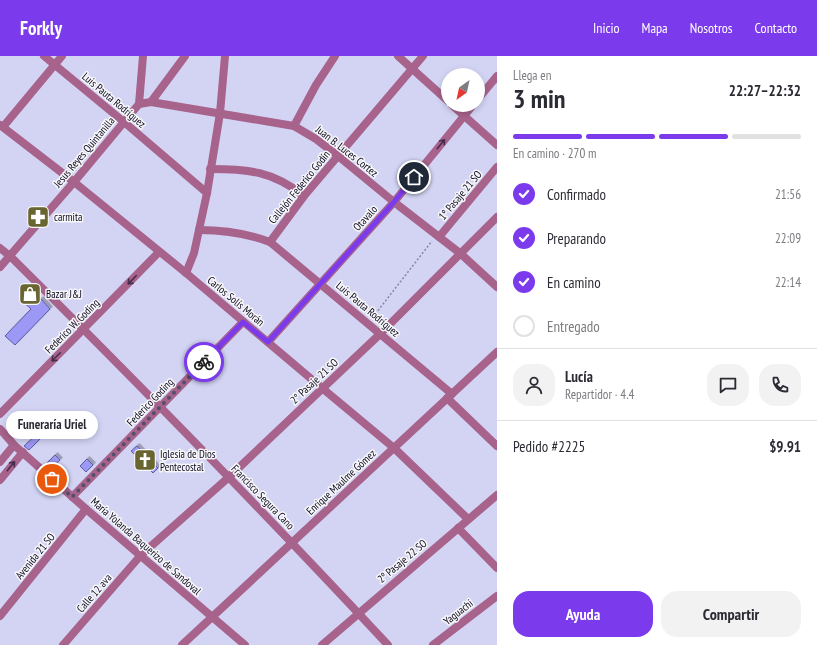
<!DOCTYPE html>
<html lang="es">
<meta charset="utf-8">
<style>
:root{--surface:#fff;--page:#f2f2f3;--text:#2b2b33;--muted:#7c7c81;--line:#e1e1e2;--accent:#7c3aed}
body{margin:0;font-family:"PT Sans Narrow",sans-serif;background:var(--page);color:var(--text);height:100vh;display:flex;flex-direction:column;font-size:15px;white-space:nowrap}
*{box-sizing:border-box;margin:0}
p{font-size:13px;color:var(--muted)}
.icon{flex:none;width:22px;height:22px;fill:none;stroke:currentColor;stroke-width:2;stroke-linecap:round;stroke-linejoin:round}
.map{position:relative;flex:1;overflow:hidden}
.panel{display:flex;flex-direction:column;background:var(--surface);width:320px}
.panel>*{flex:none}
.needle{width:26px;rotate:213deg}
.fabs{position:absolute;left:441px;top:12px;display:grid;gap:8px}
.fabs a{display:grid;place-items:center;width:44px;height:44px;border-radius:50%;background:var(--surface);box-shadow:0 2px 6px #0003;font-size:20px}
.pin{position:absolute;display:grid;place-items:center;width:34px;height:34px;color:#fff;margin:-17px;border:2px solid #fff;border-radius:50%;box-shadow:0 1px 4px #0007}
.courier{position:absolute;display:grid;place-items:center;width:40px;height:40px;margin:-20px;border:3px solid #7c3aed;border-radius:50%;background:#fff;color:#222;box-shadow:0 1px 5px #0007}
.bubble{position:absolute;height:28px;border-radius:14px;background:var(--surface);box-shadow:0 2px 6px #0003;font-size:13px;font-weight:800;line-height:28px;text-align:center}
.overview em{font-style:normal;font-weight:800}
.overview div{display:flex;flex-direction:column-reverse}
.overview{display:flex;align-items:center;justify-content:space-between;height:68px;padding:0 16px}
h1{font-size:26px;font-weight:800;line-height:30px}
.bar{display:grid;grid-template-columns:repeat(4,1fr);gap:6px 4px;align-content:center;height:48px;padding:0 16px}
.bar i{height:5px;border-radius:3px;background:var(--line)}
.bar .current{background:var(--accent)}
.bar p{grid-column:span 4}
.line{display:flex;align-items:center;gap:10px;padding:0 16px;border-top:1px solid var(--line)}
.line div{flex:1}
.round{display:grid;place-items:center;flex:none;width:42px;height:42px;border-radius:16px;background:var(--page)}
ol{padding:0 16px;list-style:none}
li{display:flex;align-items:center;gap:12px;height:44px}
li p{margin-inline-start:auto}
li .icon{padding:4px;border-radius:50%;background:var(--accent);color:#fff;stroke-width:4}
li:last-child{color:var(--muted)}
li i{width:22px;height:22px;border:2px solid var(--line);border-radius:50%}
.action{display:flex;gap:8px;margin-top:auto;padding:8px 16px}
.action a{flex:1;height:46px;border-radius:16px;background:var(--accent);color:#fff;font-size:16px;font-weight:800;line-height:46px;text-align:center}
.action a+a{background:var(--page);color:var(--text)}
header{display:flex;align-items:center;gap:24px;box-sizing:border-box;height:56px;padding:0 20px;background:var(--accent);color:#fff}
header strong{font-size:19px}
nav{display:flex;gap:22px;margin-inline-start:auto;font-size:14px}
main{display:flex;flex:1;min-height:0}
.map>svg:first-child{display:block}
.building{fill:#9c98f5;stroke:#605ca2;filter:url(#shadow)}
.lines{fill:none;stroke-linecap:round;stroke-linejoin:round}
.path{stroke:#8685a3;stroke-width:1.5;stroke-dasharray:2 2;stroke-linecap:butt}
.minor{stroke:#a7638b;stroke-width:8}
.oneway{stroke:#492c4d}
.done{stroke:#514f6c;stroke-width:4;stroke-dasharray:0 7.2}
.route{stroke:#7c3aed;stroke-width:5}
.labels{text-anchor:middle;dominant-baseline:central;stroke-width:3;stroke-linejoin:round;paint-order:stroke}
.street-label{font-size:11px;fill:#0b0823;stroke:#f8f8f8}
.poi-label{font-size:11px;fill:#0b0823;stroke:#f8f8f8;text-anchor:start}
</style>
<header>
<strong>Forkly</strong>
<nav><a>Inicio</a><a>Mapa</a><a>Nosotros</a><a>Contacto</a></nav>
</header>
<main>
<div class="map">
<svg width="497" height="589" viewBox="0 0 497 589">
<defs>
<filter id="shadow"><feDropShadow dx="2.5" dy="-2.5" stdDeviation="0" flood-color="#0004"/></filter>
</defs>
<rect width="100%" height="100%" fill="#d3d4f4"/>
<g class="building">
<polygon points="28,235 39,245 41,243 50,253 15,289 5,280 31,253 20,243"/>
<polygon points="37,378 41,382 29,394 24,390"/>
<polygon points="137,390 158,412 153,417 131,395"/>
<polygon points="55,399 60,404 50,413 45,409"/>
<polygon points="87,403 93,409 86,416 80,410"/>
</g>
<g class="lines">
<polyline class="path" points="373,261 432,185"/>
<g class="minor">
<polyline points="44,0 124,66 207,137"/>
<polyline points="398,0 448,45"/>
<polyline points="478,43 497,20"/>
<polyline points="151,46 294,70 316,83 338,100 394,146 461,198 497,231"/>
<polyline points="139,48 143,0"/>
<polyline points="452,49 497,89"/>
<polyline points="0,69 74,126 186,217 322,332 394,392 468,463"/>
<polyline points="294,70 316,29 335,0"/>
<polyline points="3,71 62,0"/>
<path d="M210 113C248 113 273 115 304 140"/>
<path d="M199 174C225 174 246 177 270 186L452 338"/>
<polyline points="439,181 497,111"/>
<polyline points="270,186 304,140 423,0"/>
<path d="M0 192 10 200C138 327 265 457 388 589"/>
<polyline points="0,211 74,126 139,48 151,46 185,0"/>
<polyline points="186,217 194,197 207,137 220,57 225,0"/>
<polyline points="268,286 394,146 473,49"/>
<polyline points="447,342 497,390"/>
<polyline points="0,358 159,196"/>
<polyline points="0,373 14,389 86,453 245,589"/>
<polyline points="0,406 14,389"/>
<polyline points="0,424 23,396"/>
<polyline points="72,441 243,266"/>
<polyline points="458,472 497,512"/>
<polyline points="0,560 86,453"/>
<polyline points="63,589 141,499 229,421 380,278 497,161"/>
<polyline points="182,589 497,296"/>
<polyline points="322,589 497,439"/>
<polyline points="433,589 497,540"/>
</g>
</g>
<defs><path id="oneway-shaft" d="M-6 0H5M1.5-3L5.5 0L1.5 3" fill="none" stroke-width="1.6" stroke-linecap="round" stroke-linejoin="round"/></defs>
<g class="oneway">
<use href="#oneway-shaft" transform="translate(441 88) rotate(-51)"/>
<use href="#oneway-shaft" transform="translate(132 224) rotate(134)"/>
<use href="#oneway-shaft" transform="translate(56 301) rotate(135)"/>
<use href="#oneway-shaft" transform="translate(11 410) rotate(-51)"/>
</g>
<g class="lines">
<polyline class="done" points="52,423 72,441 204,306"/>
<polyline class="route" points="204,306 243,266 268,286 394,146 414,121"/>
</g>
<defs>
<g id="pharmacy-square" transform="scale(1.15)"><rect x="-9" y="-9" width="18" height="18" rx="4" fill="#696531" stroke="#f8f8f8"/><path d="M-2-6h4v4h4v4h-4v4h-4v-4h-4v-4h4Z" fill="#fff"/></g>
<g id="shop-square" transform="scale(1.15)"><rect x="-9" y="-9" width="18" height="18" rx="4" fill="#696531" stroke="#f8f8f8"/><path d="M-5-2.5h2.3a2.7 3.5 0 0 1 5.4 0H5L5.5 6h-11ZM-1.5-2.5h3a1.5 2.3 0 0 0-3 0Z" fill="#fff"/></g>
<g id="church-square" transform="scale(1.15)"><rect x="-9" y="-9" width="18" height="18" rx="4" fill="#696531" stroke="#f8f8f8"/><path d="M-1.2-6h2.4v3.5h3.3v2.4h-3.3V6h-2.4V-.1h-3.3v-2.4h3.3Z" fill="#fff"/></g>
</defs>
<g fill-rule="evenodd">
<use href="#pharmacy-square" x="38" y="161"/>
<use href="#shop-square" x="30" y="238"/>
<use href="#church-square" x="145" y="404"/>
</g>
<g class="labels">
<g class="street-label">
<text transform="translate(114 44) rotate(40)">Luis Pauta Rodríguez</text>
<text transform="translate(347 95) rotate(38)">Juan B. Luces Cortez</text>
<text transform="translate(84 96) rotate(-50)">Jesus Reyes Quintanilla</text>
<text transform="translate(299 131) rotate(-51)">Callejón Federico Godín</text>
<text transform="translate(460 139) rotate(-50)">1º Pasaje 21 SO</text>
<text transform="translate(365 162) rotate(-48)">Otavalo</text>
<text transform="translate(236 245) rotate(40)">Carlos Solís Morán</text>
<text transform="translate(368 253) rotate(40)">Luis Pauta Rodríguez</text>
<text transform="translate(72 270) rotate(-45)">Federico W. Goding</text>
<text transform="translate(314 325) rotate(-43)">2° Pasaje 21 SO</text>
<text transform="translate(150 346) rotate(-46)">Federico Goding</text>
<text transform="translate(341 426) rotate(-43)">Enrique Maulme Gómez</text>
<text transform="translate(263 441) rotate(46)">Francisco Segura Cano</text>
<text transform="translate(146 490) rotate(41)">María Yolanda Baquerizo de Sandoval</text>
<text transform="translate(35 500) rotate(-51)">Avenida 21 SO</text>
<text transform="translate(402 505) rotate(-40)">2º Pasaje 22 SO</text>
<text transform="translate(94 537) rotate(-49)">Calle 12 ava</text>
<text transform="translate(458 556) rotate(-38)">Yaguachi</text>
</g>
<g class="poi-label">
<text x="54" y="161">carmita</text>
<text x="46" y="238">Bazar J&amp;J</text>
<text x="160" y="398">Iglesia de Dios<tspan x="160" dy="13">Pentecostal</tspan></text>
</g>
</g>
</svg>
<div class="fabs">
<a><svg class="needle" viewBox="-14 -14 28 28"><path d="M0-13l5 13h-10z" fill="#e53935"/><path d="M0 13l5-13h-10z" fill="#7c7c81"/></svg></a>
</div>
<div class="pin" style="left:52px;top:423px;background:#ea580c"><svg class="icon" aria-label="bag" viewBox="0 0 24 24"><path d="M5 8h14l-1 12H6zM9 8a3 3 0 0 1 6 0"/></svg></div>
<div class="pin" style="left:414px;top:121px;background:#1f2937"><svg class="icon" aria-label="home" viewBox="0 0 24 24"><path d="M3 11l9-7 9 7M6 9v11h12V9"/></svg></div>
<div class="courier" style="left:204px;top:306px"><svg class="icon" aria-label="bike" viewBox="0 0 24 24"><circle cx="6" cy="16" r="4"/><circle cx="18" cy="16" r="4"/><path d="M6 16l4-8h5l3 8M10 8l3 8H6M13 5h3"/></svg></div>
<div class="bubble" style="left:6px;top:355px;width:92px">Funeraría Uriel</div>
</div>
<section class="panel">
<div class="overview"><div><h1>3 min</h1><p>Llega en</p></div><em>22:27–22:32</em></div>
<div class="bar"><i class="current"></i><i class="current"></i><i class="current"></i><i></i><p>En camino · 270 m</p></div>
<ol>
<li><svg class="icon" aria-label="check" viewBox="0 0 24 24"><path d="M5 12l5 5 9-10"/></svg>Confirmado<p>21:56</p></li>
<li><svg class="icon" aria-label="check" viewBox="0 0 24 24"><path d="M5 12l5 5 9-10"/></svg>Preparando<p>22:09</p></li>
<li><svg class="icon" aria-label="check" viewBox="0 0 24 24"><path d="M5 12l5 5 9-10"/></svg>En camino<p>22:14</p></li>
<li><i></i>Entregado</li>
</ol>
<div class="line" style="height:72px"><a class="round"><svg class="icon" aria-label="person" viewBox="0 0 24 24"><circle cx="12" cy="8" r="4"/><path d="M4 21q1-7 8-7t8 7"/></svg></a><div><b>Lucía</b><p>Repartidor · 4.4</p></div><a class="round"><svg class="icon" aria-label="chat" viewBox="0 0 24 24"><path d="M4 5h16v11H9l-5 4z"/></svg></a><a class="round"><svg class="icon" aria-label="phone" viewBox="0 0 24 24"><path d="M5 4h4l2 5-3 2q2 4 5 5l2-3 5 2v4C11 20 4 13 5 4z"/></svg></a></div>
<div class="line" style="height:52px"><div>Pedido #2225</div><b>$9.91</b></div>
<div class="action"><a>Ayuda</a><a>Compartir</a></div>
</section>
</main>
